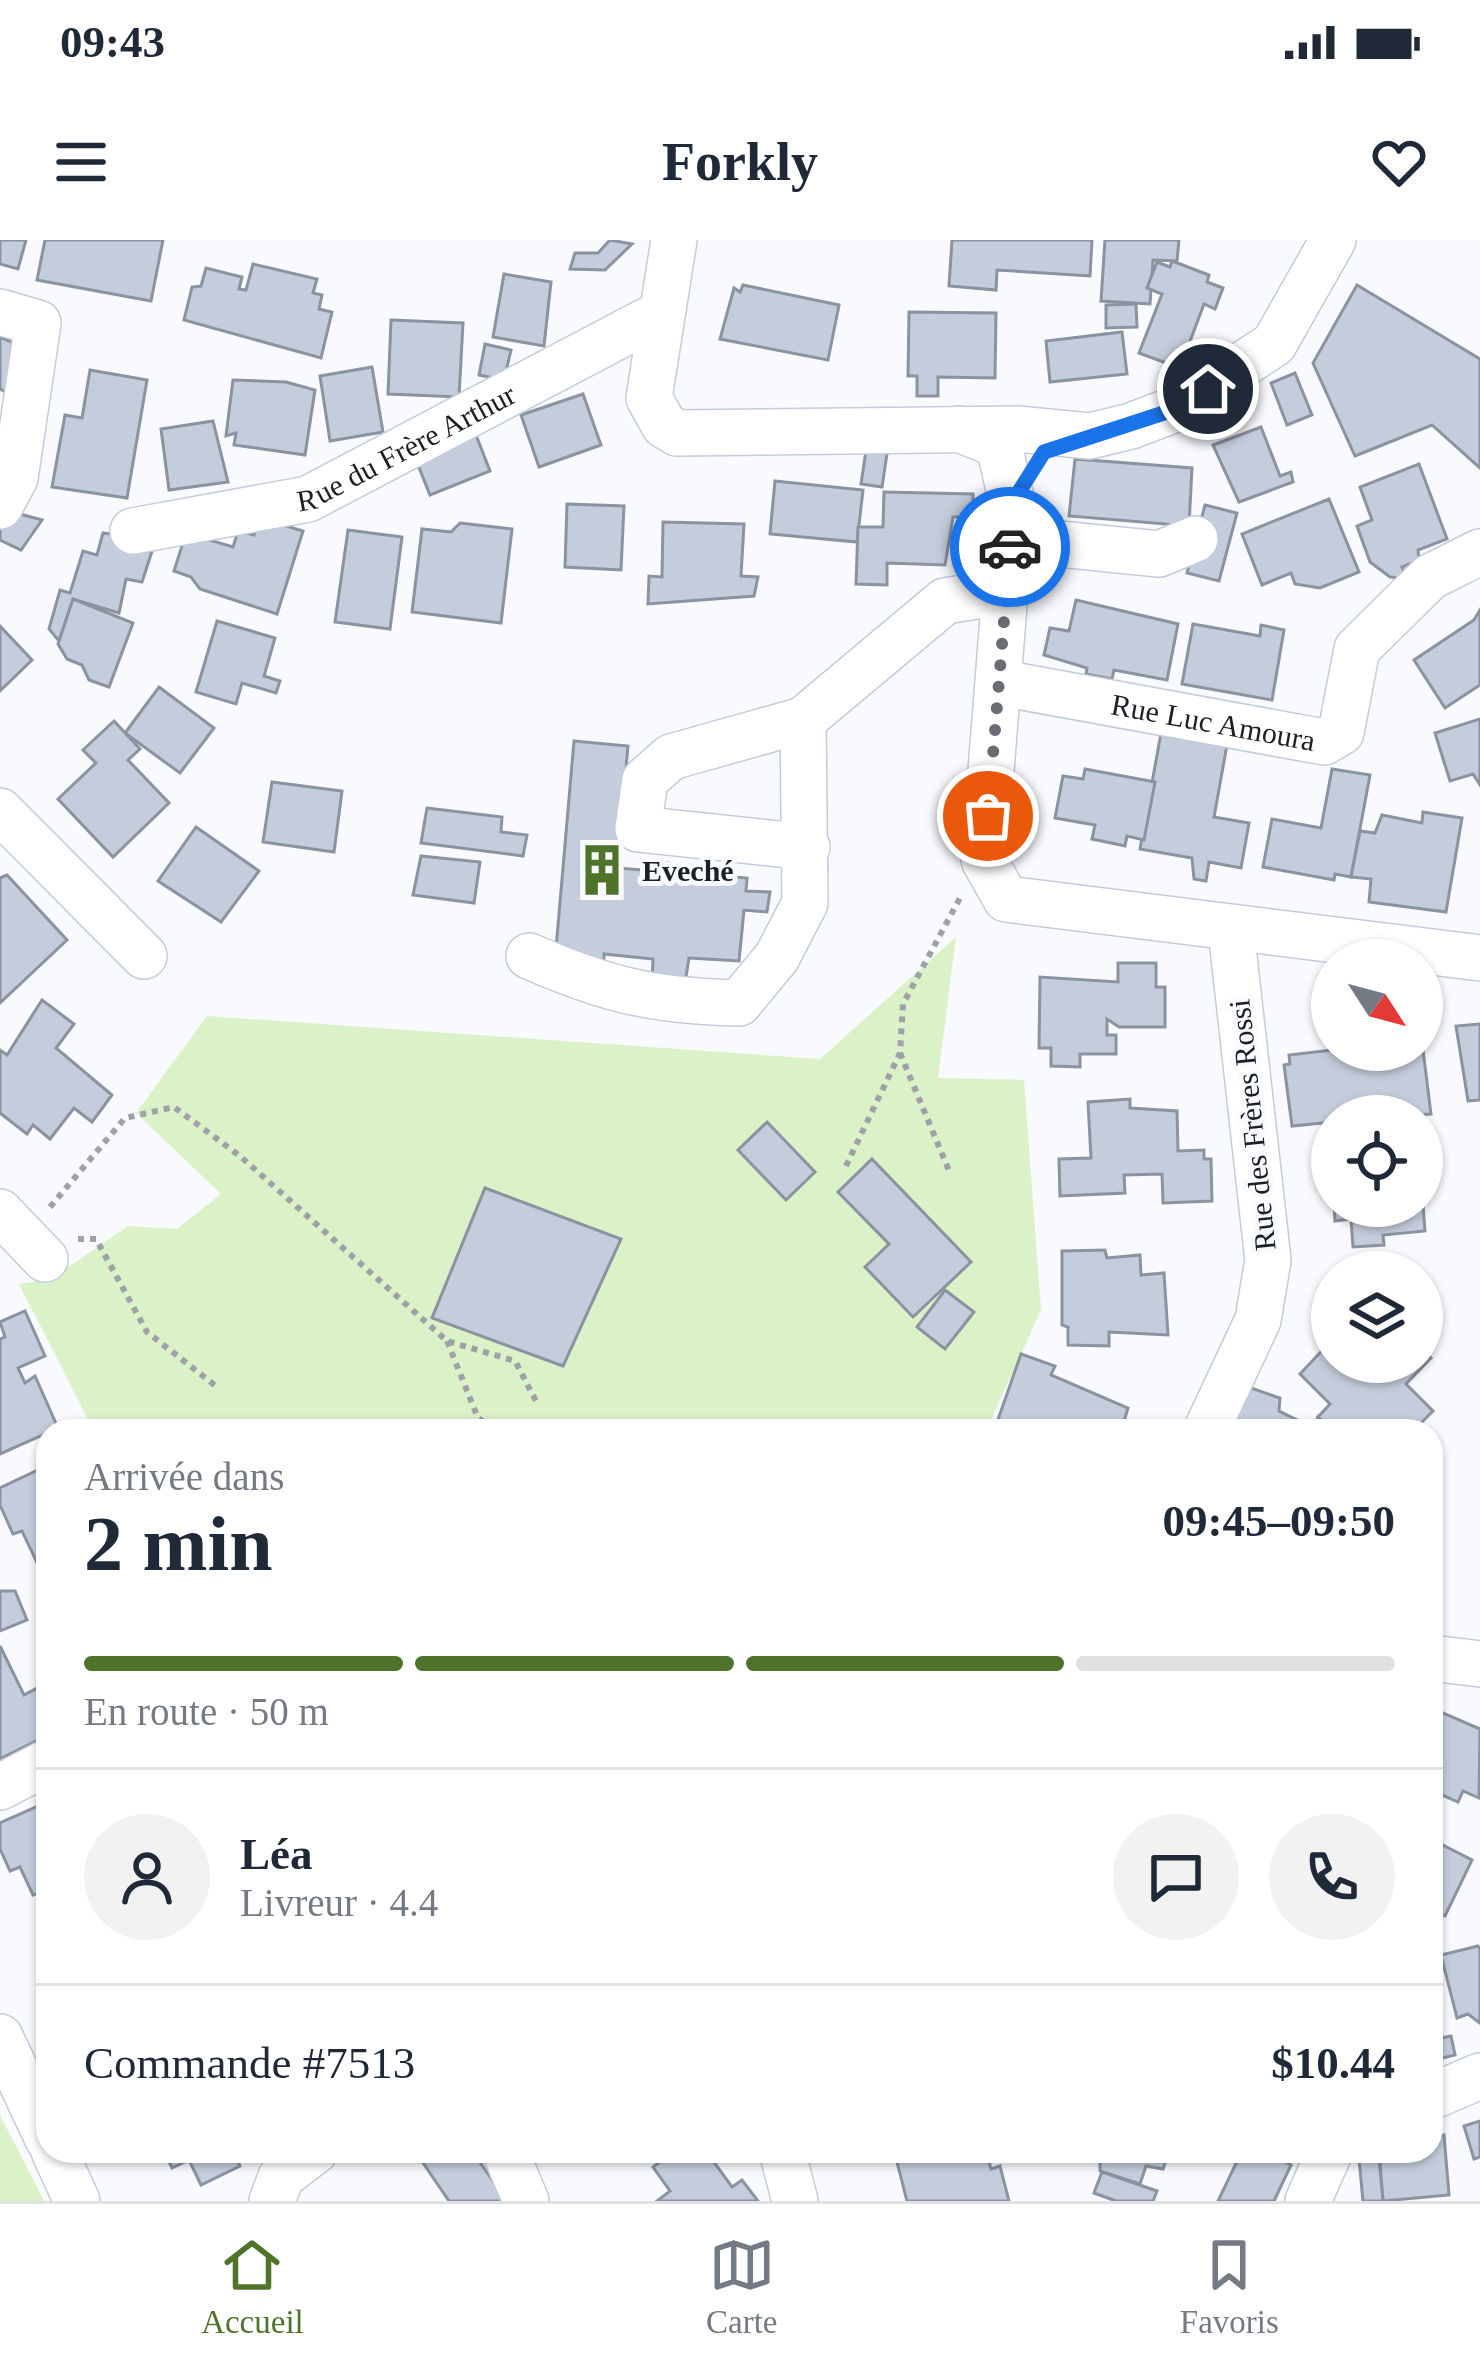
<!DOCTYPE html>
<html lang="fr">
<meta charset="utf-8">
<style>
:root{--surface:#fff;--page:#f2f2f3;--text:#1f2937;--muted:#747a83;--line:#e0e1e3;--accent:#4f732b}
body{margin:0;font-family:"Times New Roman",serif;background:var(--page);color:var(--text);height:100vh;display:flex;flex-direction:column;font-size:45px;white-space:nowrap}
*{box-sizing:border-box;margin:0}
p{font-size:39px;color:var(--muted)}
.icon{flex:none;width:66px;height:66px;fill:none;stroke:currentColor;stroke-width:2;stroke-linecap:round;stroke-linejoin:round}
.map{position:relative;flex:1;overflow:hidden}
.side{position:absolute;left:36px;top:1179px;width:1407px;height:744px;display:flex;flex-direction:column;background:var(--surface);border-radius:36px;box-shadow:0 3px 9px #0004}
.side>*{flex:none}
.needle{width:78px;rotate:126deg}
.controls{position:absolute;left:1311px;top:699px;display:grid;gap:24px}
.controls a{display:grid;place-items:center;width:132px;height:132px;border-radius:50%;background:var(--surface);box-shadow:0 3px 9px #0004;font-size:60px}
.pin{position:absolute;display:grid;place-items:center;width:102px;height:102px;color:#fff;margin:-51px;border:6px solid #fff;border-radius:50%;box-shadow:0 3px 12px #0007}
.courier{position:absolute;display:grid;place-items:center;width:120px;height:120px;margin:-60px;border:9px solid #1a73e8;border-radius:50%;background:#fff;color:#222;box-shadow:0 3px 15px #0007}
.overview em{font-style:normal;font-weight:800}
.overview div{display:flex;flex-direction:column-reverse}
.overview{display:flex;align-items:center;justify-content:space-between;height:204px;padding:0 48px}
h1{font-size:78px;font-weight:800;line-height:90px}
.bar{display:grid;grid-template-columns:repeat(4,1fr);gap:18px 12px;align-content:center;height:144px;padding:0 48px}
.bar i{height:15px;border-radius:9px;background:var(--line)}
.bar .current{background:var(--accent)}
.bar p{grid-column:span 4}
.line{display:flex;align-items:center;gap:30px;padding:0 48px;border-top:3px solid var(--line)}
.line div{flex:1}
.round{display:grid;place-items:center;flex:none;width:126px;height:126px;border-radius:63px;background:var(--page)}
.status{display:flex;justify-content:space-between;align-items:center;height:84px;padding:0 60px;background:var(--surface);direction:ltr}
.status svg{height:33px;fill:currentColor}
header{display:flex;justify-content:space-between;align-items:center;height:156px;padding:0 48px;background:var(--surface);font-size:54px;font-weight:800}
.tab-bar{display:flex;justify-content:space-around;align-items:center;height:168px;border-top:3px solid var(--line);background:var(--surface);font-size:33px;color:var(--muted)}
.tab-bar a{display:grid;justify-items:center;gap:6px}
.tab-bar .current{color:var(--accent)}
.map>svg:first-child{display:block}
.green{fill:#dbf2c9}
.building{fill:#c5cddc;stroke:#8b92a0;stroke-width:3}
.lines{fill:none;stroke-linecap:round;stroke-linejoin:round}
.minor-casing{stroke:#c4ccdb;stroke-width:48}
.path{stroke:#9fa1a6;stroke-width:6;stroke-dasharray:6 6;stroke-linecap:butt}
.minor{stroke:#fff;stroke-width:45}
.done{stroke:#696c71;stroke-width:12;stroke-dasharray:0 21.6}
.route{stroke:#1a73e8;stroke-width:15}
.labels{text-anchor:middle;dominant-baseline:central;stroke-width:10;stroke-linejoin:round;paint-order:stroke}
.street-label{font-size:30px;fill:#1c1f25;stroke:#f8fafd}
.poi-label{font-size:30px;font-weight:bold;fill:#1c1f25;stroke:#f8fafd;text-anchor:start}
</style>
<div class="status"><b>09:43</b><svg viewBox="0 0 49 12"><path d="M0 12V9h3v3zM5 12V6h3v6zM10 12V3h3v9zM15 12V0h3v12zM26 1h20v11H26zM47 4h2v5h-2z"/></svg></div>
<header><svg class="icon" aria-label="menu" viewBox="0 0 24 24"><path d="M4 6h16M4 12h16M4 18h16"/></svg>Forkly<svg class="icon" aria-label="heart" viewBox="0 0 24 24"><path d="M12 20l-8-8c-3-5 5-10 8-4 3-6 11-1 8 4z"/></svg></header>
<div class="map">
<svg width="1480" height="1961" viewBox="0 0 1480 1961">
<rect width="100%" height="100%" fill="#f8fafd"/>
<g class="green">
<polygon points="956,697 938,838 1024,840 1041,1070 986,1191 94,1191 19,1044 51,1039 128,986 177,989 221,954 136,873 207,776 820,819"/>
<polygon points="0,1875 44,1961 0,1961"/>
</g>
<g class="building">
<polygon points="0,0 26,0 18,29 0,24"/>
<polygon points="45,0 163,0 151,61 37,40"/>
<polygon points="610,0 632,4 605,30 570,29 575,13 598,13"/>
<polygon points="952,0 1092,0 1090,36 997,30 996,50 949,46"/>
<polygon points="1105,0 1179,0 1177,21 1153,20 1150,64 1101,61"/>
<polygon points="1172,21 1209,35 1207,42 1223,48 1215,69 1204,64 1180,128 1139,113 1162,54 1147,48 1157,22 1170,27"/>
<polygon points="253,24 317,39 313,53 322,55 319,69 332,72 321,118 184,80 192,47 201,46 206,28 242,37 239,49 246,50"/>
<polygon points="504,34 551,42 544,106 493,97"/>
<polygon points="743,45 839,65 828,120 720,99 734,48 740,52"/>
<polygon points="1357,45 1480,119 1480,228 1432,185 1355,216 1313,123"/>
<polygon points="1136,64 1137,87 1106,88 1106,65"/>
<polygon points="909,72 996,73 995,138 938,137 938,156 917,156 917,136 908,136"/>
<polygon points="391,80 463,83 459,157 388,154"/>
<polygon points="1122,92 1127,134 1050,142 1046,101"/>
<polygon points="0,97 23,107 10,154 0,149"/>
<polygon points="485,104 511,110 504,140 479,135"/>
<polygon points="372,127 383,192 330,201 320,136"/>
<polygon points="90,130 147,140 127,258 52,247 65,175 82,178"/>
<polygon points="1295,133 1312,175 1287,185 1271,143"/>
<polygon points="233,140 286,142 315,150 305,215 234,205 236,193 226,196"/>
<polygon points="583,154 601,205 539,227 521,175"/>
<polygon points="213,181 228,242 169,250 161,189"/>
<polygon points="1261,187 1280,236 1291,232 1293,242 1239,262 1213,205"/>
<polygon points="476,195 490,231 430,255 416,220"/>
<polygon points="867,204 888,207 882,247 861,244"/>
<polygon points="1075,219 1192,228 1189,286 1069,276"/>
<polygon points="1419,224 1447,299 1418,310 1419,320 1402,327 1407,339 1390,337 1370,322 1357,286 1372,280 1360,247"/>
<polygon points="775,241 863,250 857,302 770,294"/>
<polygon points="884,252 973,254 973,277 953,277 945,325 887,323 887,345 856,344 858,287 883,287"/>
<polygon points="1329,259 1359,332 1320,348 1295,344 1291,333 1262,345 1242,294"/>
<polygon points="567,264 624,266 621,330 565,327"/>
<polygon points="1205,265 1237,273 1219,341 1187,333"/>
<polygon points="9,271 42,280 21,310 0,300 0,284"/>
<polygon points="260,278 303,291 277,374 200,349 191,337 174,331 186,293 233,307 238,291 254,295"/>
<polygon points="663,282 744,284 741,336 758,337 754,356 648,364 649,336 662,337"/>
<polygon points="460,283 512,289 501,383 412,372 422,289 451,292"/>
<polygon points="348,290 402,297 390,389 335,382"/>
<polygon points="103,293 156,299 142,342 126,339 119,373 73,359 59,401 49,389 60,350 70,353 83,311 97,315"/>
<polygon points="73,359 133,383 109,447 89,440 82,425 67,419 58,404"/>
<polygon points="1076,360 1178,384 1167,440 1114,430 1112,439 1086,434 1087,428 1044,415 1050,388 1069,391"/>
<polygon points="1480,370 1480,445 1445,468 1414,420 1474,380"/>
<polygon points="217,381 275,398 264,436 280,441 276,453 242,443 236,464 196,452"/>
<polygon points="1193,384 1260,396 1261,385 1284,390 1272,460 1182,444"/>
<polygon points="0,386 32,420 0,451"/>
<polygon points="159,447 214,488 180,533 125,493"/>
<polygon points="1480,479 1480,545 1473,534 1450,541 1435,493"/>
<polygon points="114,481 140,509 128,520 169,563 113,617 58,559 96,523 83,510"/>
<polygon points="1161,493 1227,505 1214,577 1249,583 1241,628 1209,622 1206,641 1194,639 1192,618 1140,609"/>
<polygon points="574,501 628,506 617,628 666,632 667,623 690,625 689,633 747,638 746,651 770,652 767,672 744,670 739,721 689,718 684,749 652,744 653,719 604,714 604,722 555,720"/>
<polygon points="1085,529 1155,542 1144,600 1127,596 1125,606 1092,599 1095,585 1055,578 1063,536 1083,539"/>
<polygon points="1332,529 1370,535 1351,637 1335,634 1334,640 1263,627 1272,579 1321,588"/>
<polygon points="272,542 342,551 334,612 263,602"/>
<polygon points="427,568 502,577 501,592 527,595 523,616 421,603"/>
<polygon points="1423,572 1462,578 1446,672 1369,662 1371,639 1351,637 1360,591 1375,593 1382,575 1422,583"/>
<polygon points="196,587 259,631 221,682 158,641"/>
<polygon points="421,616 480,622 474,663 413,655"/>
<polygon points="7,635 67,700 0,763 0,638"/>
<polygon points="1118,723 1156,723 1156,747 1165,747 1165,787 1119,787 1107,779 1107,795 1116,795 1116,814 1080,814 1080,827 1051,826 1051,808 1039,808 1040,737 1118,742"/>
<polygon points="42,760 74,784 56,808 112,855 92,882 74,868 50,899 33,885 27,894 0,873 0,810 7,815"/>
<polygon points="1480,784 1480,860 1468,861 1456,786"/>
<polygon points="1332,810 1350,814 1386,810 1388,814 1423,810 1431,874 1401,876 1400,868 1332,876 1332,899 1325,900 1323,883 1292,886 1284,825 1290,824 1289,815"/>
<polygon points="1130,859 1130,868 1177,871 1178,911 1204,910 1204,919 1211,919 1212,961 1163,963 1162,934 1124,935 1125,953 1060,956 1059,919 1091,918 1088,862"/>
<polygon points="767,882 815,932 786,960 738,910"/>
<polygon points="872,919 971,1022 913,1077 865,1027 889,1004 838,952"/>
<polygon points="485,948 621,999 563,1126 432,1078"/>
<polygon points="1422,952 1425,991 1383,995 1384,1005 1353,1007 1351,979 1335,981 1334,966 1422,966"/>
<polygon points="1105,1010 1107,1018 1140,1015 1141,1035 1164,1033 1168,1095 1109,1092 1109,1106 1068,1105 1068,1087 1062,1085 1062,1011"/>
<polygon points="945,1050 974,1072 945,1109 917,1087"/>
<polygon points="25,1071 45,1116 18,1128 25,1143 35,1136 58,1188 0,1214 0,1099 5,1097 0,1082"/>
<polygon points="1332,1100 1332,1122 1422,1122 1422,1109 1431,1118 1406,1144 1433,1171 1413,1191 1370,1191 1365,1185 1359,1191 1332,1191 1318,1177 1330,1164 1300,1134"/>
<polygon points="1021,1114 1055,1126 1051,1135 1128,1168 1121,1191 994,1191"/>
<polygon points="1248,1147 1280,1158 1279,1171 1314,1188 1318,1177 1332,1191 1219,1191"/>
<polygon points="42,1228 48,1241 48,1327 41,1331 22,1291 13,1294 0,1265 0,1248"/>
<polygon points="0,1351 15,1351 27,1380 0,1391"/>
<polygon points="0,1406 24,1455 37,1448 48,1470 48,1495 0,1519"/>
<polygon points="1441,1472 1480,1489 1479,1558 1463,1551 1458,1562 1431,1550 1431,1494"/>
<polygon points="36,1567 48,1573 48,1649 33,1655 20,1627 10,1631 0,1609 0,1583"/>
<polygon points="1431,1599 1472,1620 1445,1676 1431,1669"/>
<polygon points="1478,1706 1480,1709 1480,1783 1468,1774 1457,1778 1441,1715"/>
<polygon points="1451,1796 1455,1815 1431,1821 1431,1800"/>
<polygon points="1480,1881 1480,1917 1474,1919 1464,1886"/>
<polygon points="1444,1895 1449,1955 1383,1961 1379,1911 1431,1911 1431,1897"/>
<polygon points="164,1911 233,1911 240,1926 201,1945 189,1920 172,1928"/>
<polygon points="415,1911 472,1911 507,1961 449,1961"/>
<polygon points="674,1911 706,1911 732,1947 742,1940 758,1961 657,1961 670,1951 653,1927"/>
<polygon points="941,1911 986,1911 991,1929 1000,1926 1009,1961 907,1961 897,1922"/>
<polygon points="1100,1911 1169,1911 1163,1929 1146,1926 1140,1944 1100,1931"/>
<polygon points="1242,1911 1267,1911 1291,1925 1274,1961 1218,1961"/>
<polygon points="1379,1918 1383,1961 1363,1961 1359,1919"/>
<polygon points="1102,1932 1157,1951 1153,1961 1116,1961 1094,1953"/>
</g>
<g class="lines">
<g class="minor-casing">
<g id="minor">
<polyline points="674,0 649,158 664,185 677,193 1017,189 1090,196 1131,186 1173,170 1274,104 1333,0"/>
<polyline points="0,72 38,83 15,238 0,266"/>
<polyline points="959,189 999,205 1012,263 984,620 1006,659 1480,718"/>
<path id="s1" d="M133 291 308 259 660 74"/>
<polyline points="1010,299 1159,314 1195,299"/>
<path id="s2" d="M1001 443 1324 502 1341 492 1357 409 1430 337 1480 312"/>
<polyline points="803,480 671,517 645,540 638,589 807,607"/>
<polyline points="0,571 144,716"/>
<path d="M529 716C607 750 653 761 739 763L777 717 805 663 803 480 945 361 1007 351"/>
<polyline points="0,972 45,1019"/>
<polyline points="1206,1191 1258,1080 1268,1020 1231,690"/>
<polyline points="1431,1418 1480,1424"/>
<polyline points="0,1547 48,1522"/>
<polyline points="0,1797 48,1899"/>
<polyline points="1431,1857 1480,1836"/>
<polyline points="54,1911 77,1961"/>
<polyline points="505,1911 526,1961"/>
<polyline points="782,1911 795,1961"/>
<polyline points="272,1961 281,1937 315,1911"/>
<polyline points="1308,1961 1330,1911"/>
</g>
</g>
<g class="path">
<polyline points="900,813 950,933"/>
<polyline points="846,926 900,813 903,764 961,656"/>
<polyline points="50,967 125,878 174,867 240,916 447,1101 515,1121 536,1161"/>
<polyline points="78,999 96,999 147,1092 217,1147"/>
<polyline points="447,1101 478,1178 499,1191"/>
</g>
<use href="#minor" class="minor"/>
</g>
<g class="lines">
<polyline class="done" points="988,576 1010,307"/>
<polyline class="route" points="1010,307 1012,263 1044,212 1173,170 1208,149"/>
</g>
<defs>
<g id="building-bare" transform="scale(4.14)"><path d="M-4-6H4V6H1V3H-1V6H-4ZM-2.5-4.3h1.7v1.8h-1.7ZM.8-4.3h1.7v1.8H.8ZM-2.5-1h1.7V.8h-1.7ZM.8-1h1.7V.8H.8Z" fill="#4f732b" stroke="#f8fafd" stroke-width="2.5" paint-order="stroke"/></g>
</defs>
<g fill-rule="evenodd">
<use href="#building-bare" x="602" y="630"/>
</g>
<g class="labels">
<g class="street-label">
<text stroke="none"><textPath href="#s1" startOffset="288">Rue du Frère Arthur</textPath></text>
<text stroke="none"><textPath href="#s2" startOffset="216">Rue Luc Amoura</textPath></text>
<text transform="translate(1252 885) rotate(-96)">Rue des Frères Rossi</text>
</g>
<g class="poi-label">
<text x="642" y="630">Eveché</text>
</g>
</g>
</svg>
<div class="controls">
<a><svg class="needle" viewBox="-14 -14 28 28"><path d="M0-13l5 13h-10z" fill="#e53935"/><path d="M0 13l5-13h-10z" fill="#747a83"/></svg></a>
<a><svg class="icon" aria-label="locate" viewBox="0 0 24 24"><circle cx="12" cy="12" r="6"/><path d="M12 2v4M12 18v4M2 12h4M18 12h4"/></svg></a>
<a><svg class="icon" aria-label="layers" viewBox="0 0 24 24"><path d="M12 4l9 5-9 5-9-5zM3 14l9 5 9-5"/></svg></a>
</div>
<div class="pin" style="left:988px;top:576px;background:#ea580c"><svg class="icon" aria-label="bag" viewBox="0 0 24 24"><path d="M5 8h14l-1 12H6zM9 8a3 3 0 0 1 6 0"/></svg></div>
<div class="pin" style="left:1208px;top:149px;background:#1f2937"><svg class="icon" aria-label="home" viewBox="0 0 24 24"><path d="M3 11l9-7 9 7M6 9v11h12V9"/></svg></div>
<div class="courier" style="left:1010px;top:307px"><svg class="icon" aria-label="car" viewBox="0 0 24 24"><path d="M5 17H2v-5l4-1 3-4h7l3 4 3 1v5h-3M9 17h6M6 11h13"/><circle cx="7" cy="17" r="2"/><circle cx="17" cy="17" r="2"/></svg></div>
<section class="side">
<div class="overview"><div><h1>2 min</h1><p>Arrivée dans</p></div><em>09:45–09:50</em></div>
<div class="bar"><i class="current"></i><i class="current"></i><i class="current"></i><i></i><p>En route · 50 m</p></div>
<div class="line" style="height:216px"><a class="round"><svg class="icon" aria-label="person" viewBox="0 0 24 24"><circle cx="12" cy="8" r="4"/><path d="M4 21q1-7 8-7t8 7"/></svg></a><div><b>Léa</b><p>Livreur · 4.4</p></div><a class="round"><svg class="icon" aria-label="chat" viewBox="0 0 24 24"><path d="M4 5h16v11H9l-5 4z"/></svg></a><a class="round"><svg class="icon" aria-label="phone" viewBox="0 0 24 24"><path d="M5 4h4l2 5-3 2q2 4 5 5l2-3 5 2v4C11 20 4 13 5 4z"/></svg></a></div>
<div class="line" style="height:156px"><div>Commande #7513</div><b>$10.44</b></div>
</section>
</div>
<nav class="tab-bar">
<a class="current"><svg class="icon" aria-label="home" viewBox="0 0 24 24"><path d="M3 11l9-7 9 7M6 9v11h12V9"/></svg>Accueil</a>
<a><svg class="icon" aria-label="map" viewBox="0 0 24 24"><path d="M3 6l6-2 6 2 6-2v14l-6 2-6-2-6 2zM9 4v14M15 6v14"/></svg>Carte</a>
<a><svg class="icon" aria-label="saved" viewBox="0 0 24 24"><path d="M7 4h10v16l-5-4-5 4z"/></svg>Favoris</a>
</nav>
